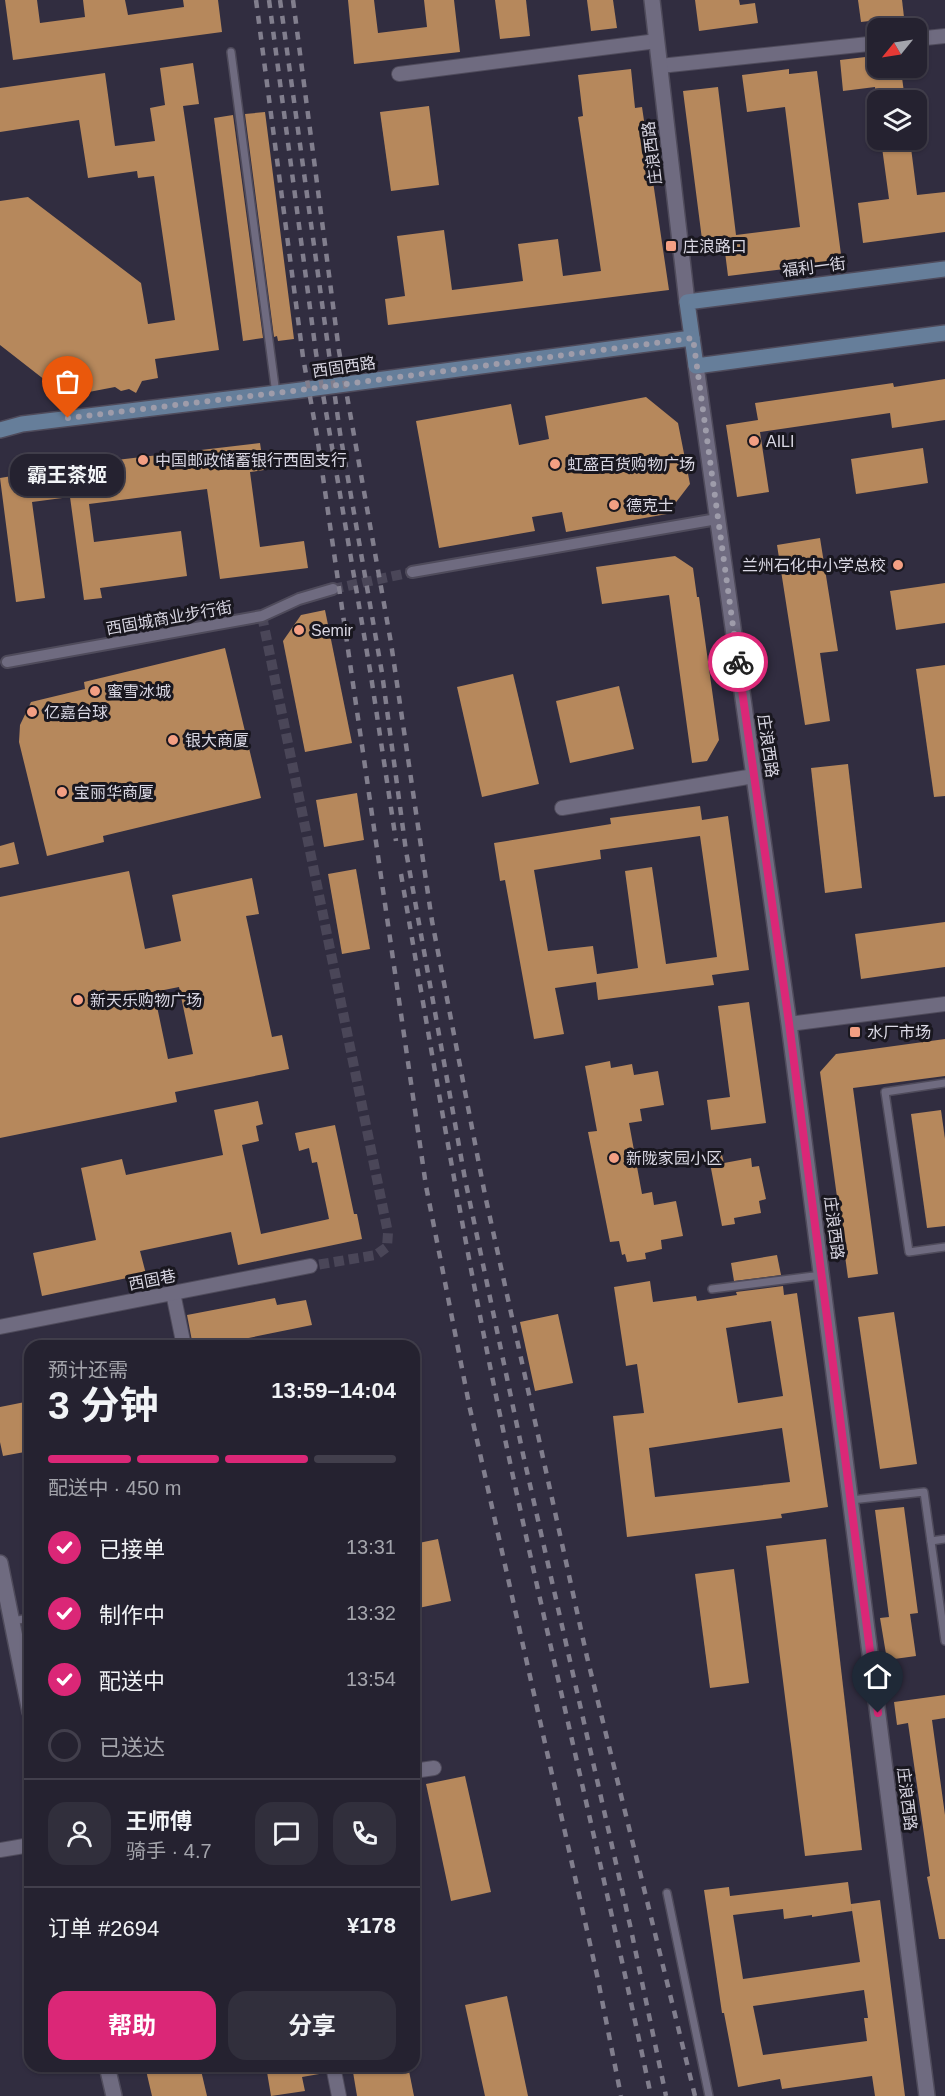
<!DOCTYPE html>
<html lang="zh">
<meta charset="utf-8">
<style>
:root{--surface:#252230;--page:#312f3c;--text:#f1f3f6;--muted:#a3a4ab;--line:#423f4c;--accent:#db2777}
body{margin:0;font-family:Arial,"Noto Sans SC",sans-serif;background:var(--page);color:var(--text);height:100vh;display:flex;flex-direction:column;font-size:22px;white-space:nowrap}
*{box-sizing:border-box;margin:0}
p{font-size:20px;color:var(--muted)}
.icon{flex:none;width:33px;height:33px;fill:none;stroke:currentColor;stroke-width:2;stroke-linecap:round;stroke-linejoin:round}
.map{position:relative;flex:1;overflow:hidden}
.side{position:absolute;left:24px;top:1340px;width:396px;height:732px;display:flex;flex-direction:column;background:var(--surface);border-radius:18px;box-shadow:0 2px 4px #0004,0 0 0 2px var(--line)}
.side>*{flex:none}
.needle{width:39px;rotate:240deg}
.controls{position:absolute;left:867px;top:18px;display:grid;gap:12px}
.controls a{display:grid;place-items:center;width:60px;height:60px;border-radius:12px;background:var(--surface);box-shadow:0 2px 4px #0004,0 0 0 2px var(--line);font-size:30px}
.pin{position:absolute;display:grid;place-items:center;width:51px;height:51px;color:#fff;margin:-62px -26px;border-radius:50% 50% 50% 0;rotate:-45deg;box-shadow:0 0 6px #0007}
.pin .icon{rotate:45deg}
.courier{position:absolute;display:grid;place-items:center;width:60px;height:60px;margin:-30px;border:4px solid #db2777;border-radius:50%;background:#fff;color:#222;box-shadow:0 2px 8px #0007}
.bubble{position:absolute;height:42px;border-radius:18px;background:var(--surface);box-shadow:0 2px 4px #0004,0 0 0 2px var(--line);font-size:20px;font-weight:700;line-height:42px;text-align:center}
.summary em{font-style:normal;font-weight:700}
.summary div{display:flex;flex-direction:column-reverse}
.summary{display:flex;align-items:center;justify-content:space-between;height:102px;padding:0 24px}
h1{font-size:39px;font-weight:700;line-height:45px}
.bar{display:grid;grid-template-columns:repeat(4,1fr);gap:9px 6px;align-content:center;height:72px;padding:0 24px}
.bar i{height:8px;border-radius:4px;background:var(--line)}
.bar .active{background:var(--accent)}
.bar p{grid-column:span 4}
.line{display:flex;align-items:center;gap:15px;padding:0 24px;border-top:2px solid var(--line)}
.line div{flex:1}
.round{display:grid;place-items:center;flex:none;width:63px;height:63px;border-radius:18px;background:var(--page)}
ol{padding:0 24px;list-style:none}
li{display:flex;align-items:center;gap:18px;height:66px}
li p{margin-inline-start:auto}
li .icon{padding:6px;border-radius:50%;background:var(--accent);color:#fff;stroke-width:4}
li:last-child{color:var(--muted)}
li i{width:33px;height:33px;border:3px solid var(--line);border-radius:50%}
.button{display:flex;gap:12px;margin-top:auto;padding:12px 24px}
.button a{flex:1;height:69px;border-radius:18px;background:var(--accent);color:#fff;font-size:24px;font-weight:700;line-height:69px;text-align:center}
.button a+a{background:var(--page);color:var(--text)}
.map>svg:first-child{display:block}
.building{fill:#b6885c;fill-rule:evenodd}
.lines{fill:none;stroke-linecap:round;stroke-linejoin:round}
.pedestrian-tunnel{stroke:#4a4658;stroke-width:10;stroke-dasharray:10 5;stroke-linecap:butt}
.service-casing{stroke:#4f4b5b;stroke-width:10}
.pedestrian-casing{stroke:#4f4b5b;stroke-width:14}
.minor-casing{stroke:#4f4b5b;stroke-width:16}
.tertiary-casing{stroke:#4f4b5b;stroke-width:18}
.secondary-casing{stroke:#4f4b5b;stroke-width:18}
.service{stroke:#6f6b80;stroke-width:7}
.pedestrian{stroke:#6f6b80;stroke-width:10}
.minor{stroke:#6f6b80;stroke-width:14}
.tertiary{stroke:#6f6b80;stroke-width:15}
.secondary{stroke:#667e9a;stroke-width:15}
.rail{stroke:#817e8d;stroke-width:4.5;stroke-dasharray:8 8;stroke-linecap:butt}
.done{stroke:#9e9caa;stroke-width:6;stroke-dasharray:0 10.8}
.route{stroke:#db2777;stroke-width:8}
.poi-dot{fill:#f39f83;stroke:#19171f;stroke-width:2}
.labels{text-anchor:middle;dominant-baseline:central;stroke-width:6;stroke-linejoin:round;paint-order:stroke}
.street-label{font-size:16px;fill:#d9d7e3;stroke:#19171f}
.poi-label{font-size:16px;fill:#d9d7e3;stroke:#19171f;text-anchor:start}
</style>
<div class="map">
<svg width="945" height="2096" viewBox="0 0 945 2096">
<rect width="100%" height="100%" fill="#312d40"/>
<g class="building">
<polygon points="5,0 37,0 40,23 85,17 83,0 125,0 128,15 184,7 183,0 218,0 222,32 13,60"/>
<polygon points="348,0 374,0 378,33 427,27 424,0 454,0 460,52 354,64"/>
<polygon points="495,0 526,0 530,36 500,39"/>
<polygon points="587,0 613,0 617,28 591,31"/>
<polygon points="695,0 739,0 740,5 755,3 758,23 699,31"/>
<polygon points="858,0 902,0 904,17 861,22"/>
<polygon points="874,56 876,73 901,70 905,100 876,100 875,87 843,91 840,60"/>
<polygon points="193,63 199,104 183,106 219,350 155,359 158,378 142,381 136,393 129,389 121,391 115,387 52,399 50,384 0,345 0,201 28,197 141,283 148,324 175,320 154,176 138,178 137,171 88,178 79,120 0,132 0,88 105,73 115,146 155,141 150,108 165,105 160,68"/>
<polygon points="631,69 635,108 642,107 669,290 388,325 385,299 405,296 397,236 444,230 452,290 523,281 518,244 558,239 563,276 601,271 578,117 583,116 578,75"/>
<polygon points="789,69 789,74 817,71 842,262 728,276 725,252 704,255 683,91 718,87 736,235 800,227 785,107 747,112 742,75"/>
<polygon points="429,106 439,185 391,191 380,112"/>
<polygon points="265,112 294,339 278,341 277,336 274,337 245,114"/>
<polygon points="233,115 263,338 243,341 214,118"/>
<polygon points="881,140 910,140 917,195 945,192 945,232 863,243 858,203 889,199"/>
<polygon points="945,379 945,420 892,428 890,413 760,432 769,492 737,497 726,425 758,420 755,403 893,383 894,387"/>
<polygon points="646,397 678,423 690,484 667,514 566,532 562,512 532,517 535,531 439,548 416,421 511,404 519,445 549,439 545,416"/>
<polygon points="260,443 264,470 250,472 260,547 304,541 308,568 220,579 207,489 89,504 94,542 181,531 187,576 100,588 102,598 84,600 70,497 32,502 45,598 16,602 0,478 91,463"/>
<polygon points="923,448 928,483 856,494 851,459"/>
<polygon points="820,538 838,651 820,653 830,721 805,725 777,545"/>
<polygon points="675,556 693,568 697,597 699,597 719,740 707,761 692,763 669,595 602,604 596,567"/>
<polygon points="945,583 945,623 896,630 890,591"/>
<polygon points="325,610 352,743 305,752 283,641 301,615"/>
<polygon points="225,648 261,798 103,836 104,842 47,856 19,742 20,725 31,702 85,689 84,682"/>
<polygon points="945,665 945,796 934,797 916,669"/>
<polygon points="513,674 539,784 482,797 457,687"/>
<polygon points="619,686 634,749 570,763 556,701"/>
<polygon points="848,764 862,888 825,893 811,768"/>
<polygon points="357,793 364,840 324,847 316,800"/>
<path d="M700 806 702 820 728 816 749 970 712 975 714 985 598 1000 596 982 555 988 564 1034 534 1039 505 880 500 881 494 843 611 824 610 818ZM700 836 717 957 666 964 652 867 625 871 638 968 597 974 593 946 548 951 534 870 601 859 600 850Z"/>
<polygon points="14,842 19,864 0,868 0,846"/>
<polygon points="356,869 370,949 342,954 328,874"/>
<path d="M129 871 145 949 181 941 172 895 252 878 259 914 246 916 272 1037 282 1035 289 1069 175 1092 177 1102 0 1138V897ZM179 987 193 1054 168 1059 154 992Z"/>
<polygon points="945,922 945,967 861,979 855,934"/>
<polygon points="749,1002 766,1123 711,1130 707,1100 730,1097 718,1006"/>
<polygon points="945,1039 945,1076 853,1088 878,1274 848,1278 820,1072 836,1054"/>
<polygon points="610,1061 611,1068 632,1064 634,1075 658,1071 664,1105 640,1109 642,1121 629,1123 642,1194 652,1192 654,1205 676,1201 683,1236 661,1240 662,1249 645,1253 646,1259 627,1262 625,1254 622,1255 619,1241 610,1242 588,1132 597,1131 585,1066"/>
<polygon points="258,1101 263,1124 256,1126 259,1141 242,1145 261,1234 329,1219 317,1162 312,1163 309,1148 299,1151 295,1133 335,1125 354,1214 357,1214 362,1239 238,1265 231,1232 140,1251 146,1274 42,1296 33,1253 96,1240 81,1168 122,1159 126,1175 223,1155 214,1110"/>
<polygon points="941,1110 945,1139 945,1226 927,1228 911,1114"/>
<polygon points="722,1155 724,1163 751,1158 752,1167 759,1166 766,1199 759,1201 761,1213 734,1218 735,1224 722,1226 709,1158"/>
<polygon points="777,1255 781,1275 734,1281 731,1263"/>
<path d="M650 1281 653 1302 696 1296 697 1301 737 1295 736 1292 783 1286 784 1295 797 1293 828 1507 781 1514 782 1518 627 1537 613 1416 644 1413 637 1364 626 1366 614 1287ZM771 1321 783 1396 738 1403 726 1328ZM782 1428 790 1482 655 1497 649 1448Z"/>
<polygon points="275,1298 277,1305 306,1300 312,1325 209,1346 193,1346 187,1315"/>
<polygon points="894,1312 917,1464 880,1469 858,1317"/>
<polygon points="558,1314 573,1383 535,1391 520,1322"/>
<polygon points="30,1401 30,1451 3,1456 0,1442 0,1407"/>
<polygon points="904,1507 918,1613 910,1614 916,1656 887,1660 880,1618 889,1617 875,1510"/>
<polygon points="438,1539 451,1601 414,1609 414,1544"/>
<polygon points="826,1539 862,1850 805,1856 766,1546"/>
<polygon points="734,1569 749,1683 710,1688 695,1574"/>
<polygon points="945,1695 945,1718 932,1720 945,1815 945,1939 939,1939 927,1877 930,1876 908,1723 897,1725 894,1702"/>
<polygon points="465,1776 491,1892 451,1901 426,1784"/>
<path d="M848 1882 851 1904 880 1900 905 2096H875L872 2076 782 2089 780 2079 738 2087 724 2013H722L704 1890 729 1887 730 1896ZM851 1904 860 1962 743 1979 733 1915 783 1909 784 1919 812 1915V1917L852 1911ZM864 1990 868 2018H864L867 2041 763 2055 753 2006Z"/>
<polygon points="507,1996 528,2096 485,2096 465,2005"/>
<polygon points="145,2066 200,2066 207,2096 152,2096"/>
<polygon points="266,2066 324,2066 325,2073 302,2077 305,2091 271,2096"/>
<polygon points="352,2066 408,2066 414,2096 357,2096"/>
</g>
<g class="lines">
<g class="pedestrian-tunnel">
<polyline points="333,589 412,572"/>
<polyline points="262,616 388,1233 387,1247 376,1255 310,1266"/>
</g>
<g class="service-casing">
<g id="service">
<polyline points="231,52 276,394"/>
<polyline points="945,1083 885,1092 909,1252 945,1247"/>
<polyline points="712,1289 822,1275"/>
<polyline points="851,1500 924,1492 945,1641"/>
<polyline points="931,1541 945,1539"/>
<polyline points="12,1621 30,1618"/>
<polyline points="667,1893 709,2096"/>
</g>
</g>
<g class="pedestrian-casing">
<g id="pedestrian">
<polyline points="412,572 717,519"/>
<polyline points="7,662 262,616 299,599 333,589"/>
</g>
</g>
<g class="minor-casing">
<g id="minor">
<polyline points="916,39 945,36"/>
<polyline points="660,66 878,43"/>
<polyline points="399,74 657,41"/>
<polyline points="562,808 754,776"/>
<polyline points="789,1024 945,1004"/>
<polyline points="173,1293 184,1346"/>
<polyline points="0,1327 310,1266"/>
<polyline points="414,1771 434,1768"/>
<polyline points="0,1850 30,1845"/>
<polyline points="333,2066 339,2096"/>
</g>
</g>
<g class="tertiary-casing">
<g id="tertiary">
<polyline points="652,0 687,302"/>
<polyline points="696,366 789,1024 927,2096"/>
<polyline points="0,1563 30,1712"/>
<polyline points="107,2066 114,2096"/>
</g>
</g>
<g class="secondary-casing">
<g id="secondary">
<polyline points="945,269 687,302 696,366 945,333"/>
<polyline points="0,430 22,424 301,390 692,338"/>
</g>
</g>
<use href="#service" class="service"/>
<use href="#pedestrian" class="pedestrian"/>
<use href="#minor" class="minor"/>
<use href="#tertiary" class="tertiary"/>
<use href="#secondary" class="secondary"/>
<g class="rail">
<polyline points="256,0 303,357 317,436 426,1186 470,1409 597,1975 621,2096"/>
<polyline points="269,0 316,353 371,676 396,841"/>
<polyline points="280,0 340,433 382,673 406,851 465,1179 523,1454 630,1925 666,2096"/>
<polyline points="293,0 339,351 391,643 432,921 485,1195 587,1657 695,2096"/>
<path d="M401 874C434 1067 467 1261 508 1453 554 1668 606 1881 651 2096"/>
</g>
</g>
<g class="lines">
<polyline class="done" points="68,418 301,390 693,338 738,662"/>
<polyline class="route" points="738,662 789,1023 878,1713"/>
</g>
<g class="poi-dot">
<rect x="665" y="240" width="12" height="12" rx="3"/>
<circle cx="754" cy="441" r="6"/>
<circle cx="143" cy="460" r="6"/>
<circle cx="555" cy="464" r="6"/>
<circle cx="614" cy="505" r="6"/>
<circle cx="898" cy="565" r="6"/>
<circle cx="299" cy="630" r="6"/>
<circle cx="95" cy="691" r="6"/>
<circle cx="32" cy="712" r="6"/>
<circle cx="173" cy="740" r="6"/>
<circle cx="62" cy="792" r="6"/>
<circle cx="78" cy="1000" r="6"/>
<rect x="849" y="1026" width="12" height="12" rx="3"/>
<circle cx="614" cy="1158" r="6"/>
</g>
<g class="labels">
<g class="street-label">
<text transform="translate(652 153) rotate(-97)">庄浪西路</text>
<text transform="translate(814 267) rotate(-7)">福利一街</text>
<text transform="translate(344 367) rotate(-8)">西固西路</text>
<text transform="translate(169 618) rotate(-10)">西固城商业步行街</text>
<text transform="translate(768 746) rotate(82)">庄浪西路</text>
<text transform="translate(834 1228) rotate(83)">庄浪西路</text>
<text transform="translate(152 1280) rotate(-11)">西固巷</text>
<text transform="translate(907 1799) rotate(83)">庄浪西路</text>
</g>
<g class="poi-label">
<text x="683" y="246">庄浪路口</text>
<text x="766" y="441">AILI</text>
<text x="155" y="460">中国邮政储蓄银行西固支行</text>
<text x="567" y="464">虹盛百货购物广场</text>
<text x="626" y="505">德克士</text>
<text x="886" y="565" text-anchor="end">兰州石化中小学总校</text>
<text x="311" y="630">Semir</text>
<text x="107" y="691">蜜雪冰城</text>
<text x="44" y="712">亿嘉台球</text>
<text x="185" y="740">银大商厦</text>
<text x="74" y="792">宝丽华商厦</text>
<text x="90" y="1000">新天乐购物广场</text>
<text x="867" y="1032">水厂市场</text>
<text x="626" y="1158">新陇家园小区</text>
</g>
</g>
</svg>
<div class="controls">
<a><svg class="needle" viewBox="-14 -14 28 28"><path d="M0-13l5 13h-10z" fill="#e53935"/><path d="M0 13l5-13h-10z" fill="#a3a4ab"/></svg></a>
<a><svg class="icon" aria-label="layers" viewBox="0 0 24 24"><path d="M12 4l9 5-9 5-9-5zM3 14l9 5 9-5"/></svg></a>
</div>
<div class="pin" style="left:68px;top:418px;background:#ea580c"><svg class="icon" aria-label="bag" viewBox="0 0 24 24"><path d="M5 8h14l-1 12H6zM9 8a3 3 0 0 1 6 0"/></svg></div>
<div class="pin" style="left:878px;top:1713px;background:#1f2937"><svg class="icon" aria-label="home" viewBox="0 0 24 24"><path d="M3 11l9-7 9 7M6 9v11h12V9"/></svg></div>
<div class="courier" style="left:738px;top:662px"><svg class="icon" aria-label="bike" viewBox="0 0 24 24"><circle cx="6" cy="16" r="4"/><circle cx="18" cy="16" r="4"/><path d="M6 16l4-8h5l3 8M10 8l3 8H6M13 5h3"/></svg></div>
<div class="bubble" style="left:10px;top:454px;width:114px">霸王茶姬</div>
<section class="side">
<div class="summary"><div><h1>3 分钟</h1><p>预计还需</p></div><em>13:59–14:04</em></div>
<div class="bar"><i class="active"></i><i class="active"></i><i class="active"></i><i></i><p>配送中 · 450 m</p></div>
<ol>
<li><svg class="icon" aria-label="check" viewBox="0 0 24 24"><path d="M5 12l5 5 9-10"/></svg>已接单<p>13:31</p></li>
<li><svg class="icon" aria-label="check" viewBox="0 0 24 24"><path d="M5 12l5 5 9-10"/></svg>制作中<p>13:32</p></li>
<li><svg class="icon" aria-label="check" viewBox="0 0 24 24"><path d="M5 12l5 5 9-10"/></svg>配送中<p>13:54</p></li>
<li><i></i>已送达</li>
</ol>
<div class="line" style="height:108px"><a class="round"><svg class="icon" aria-label="person" viewBox="0 0 24 24"><circle cx="12" cy="8" r="4"/><path d="M4 21q1-7 8-7t8 7"/></svg></a><div><b>王师傅</b><p>骑手 · 4.7</p></div><a class="round"><svg class="icon" aria-label="chat" viewBox="0 0 24 24"><path d="M4 5h16v11H9l-5 4z"/></svg></a><a class="round"><svg class="icon" aria-label="phone" viewBox="0 0 24 24"><path d="M5 4h4l2 5-3 2q2 4 5 5l2-3 5 2v4C11 20 4 13 5 4z"/></svg></a></div>
<div class="line" style="height:78px"><div>订单 #2694</div><b>¥178</b></div>
<div class="button"><a>帮助</a><a>分享</a></div>
</section>
</div>
